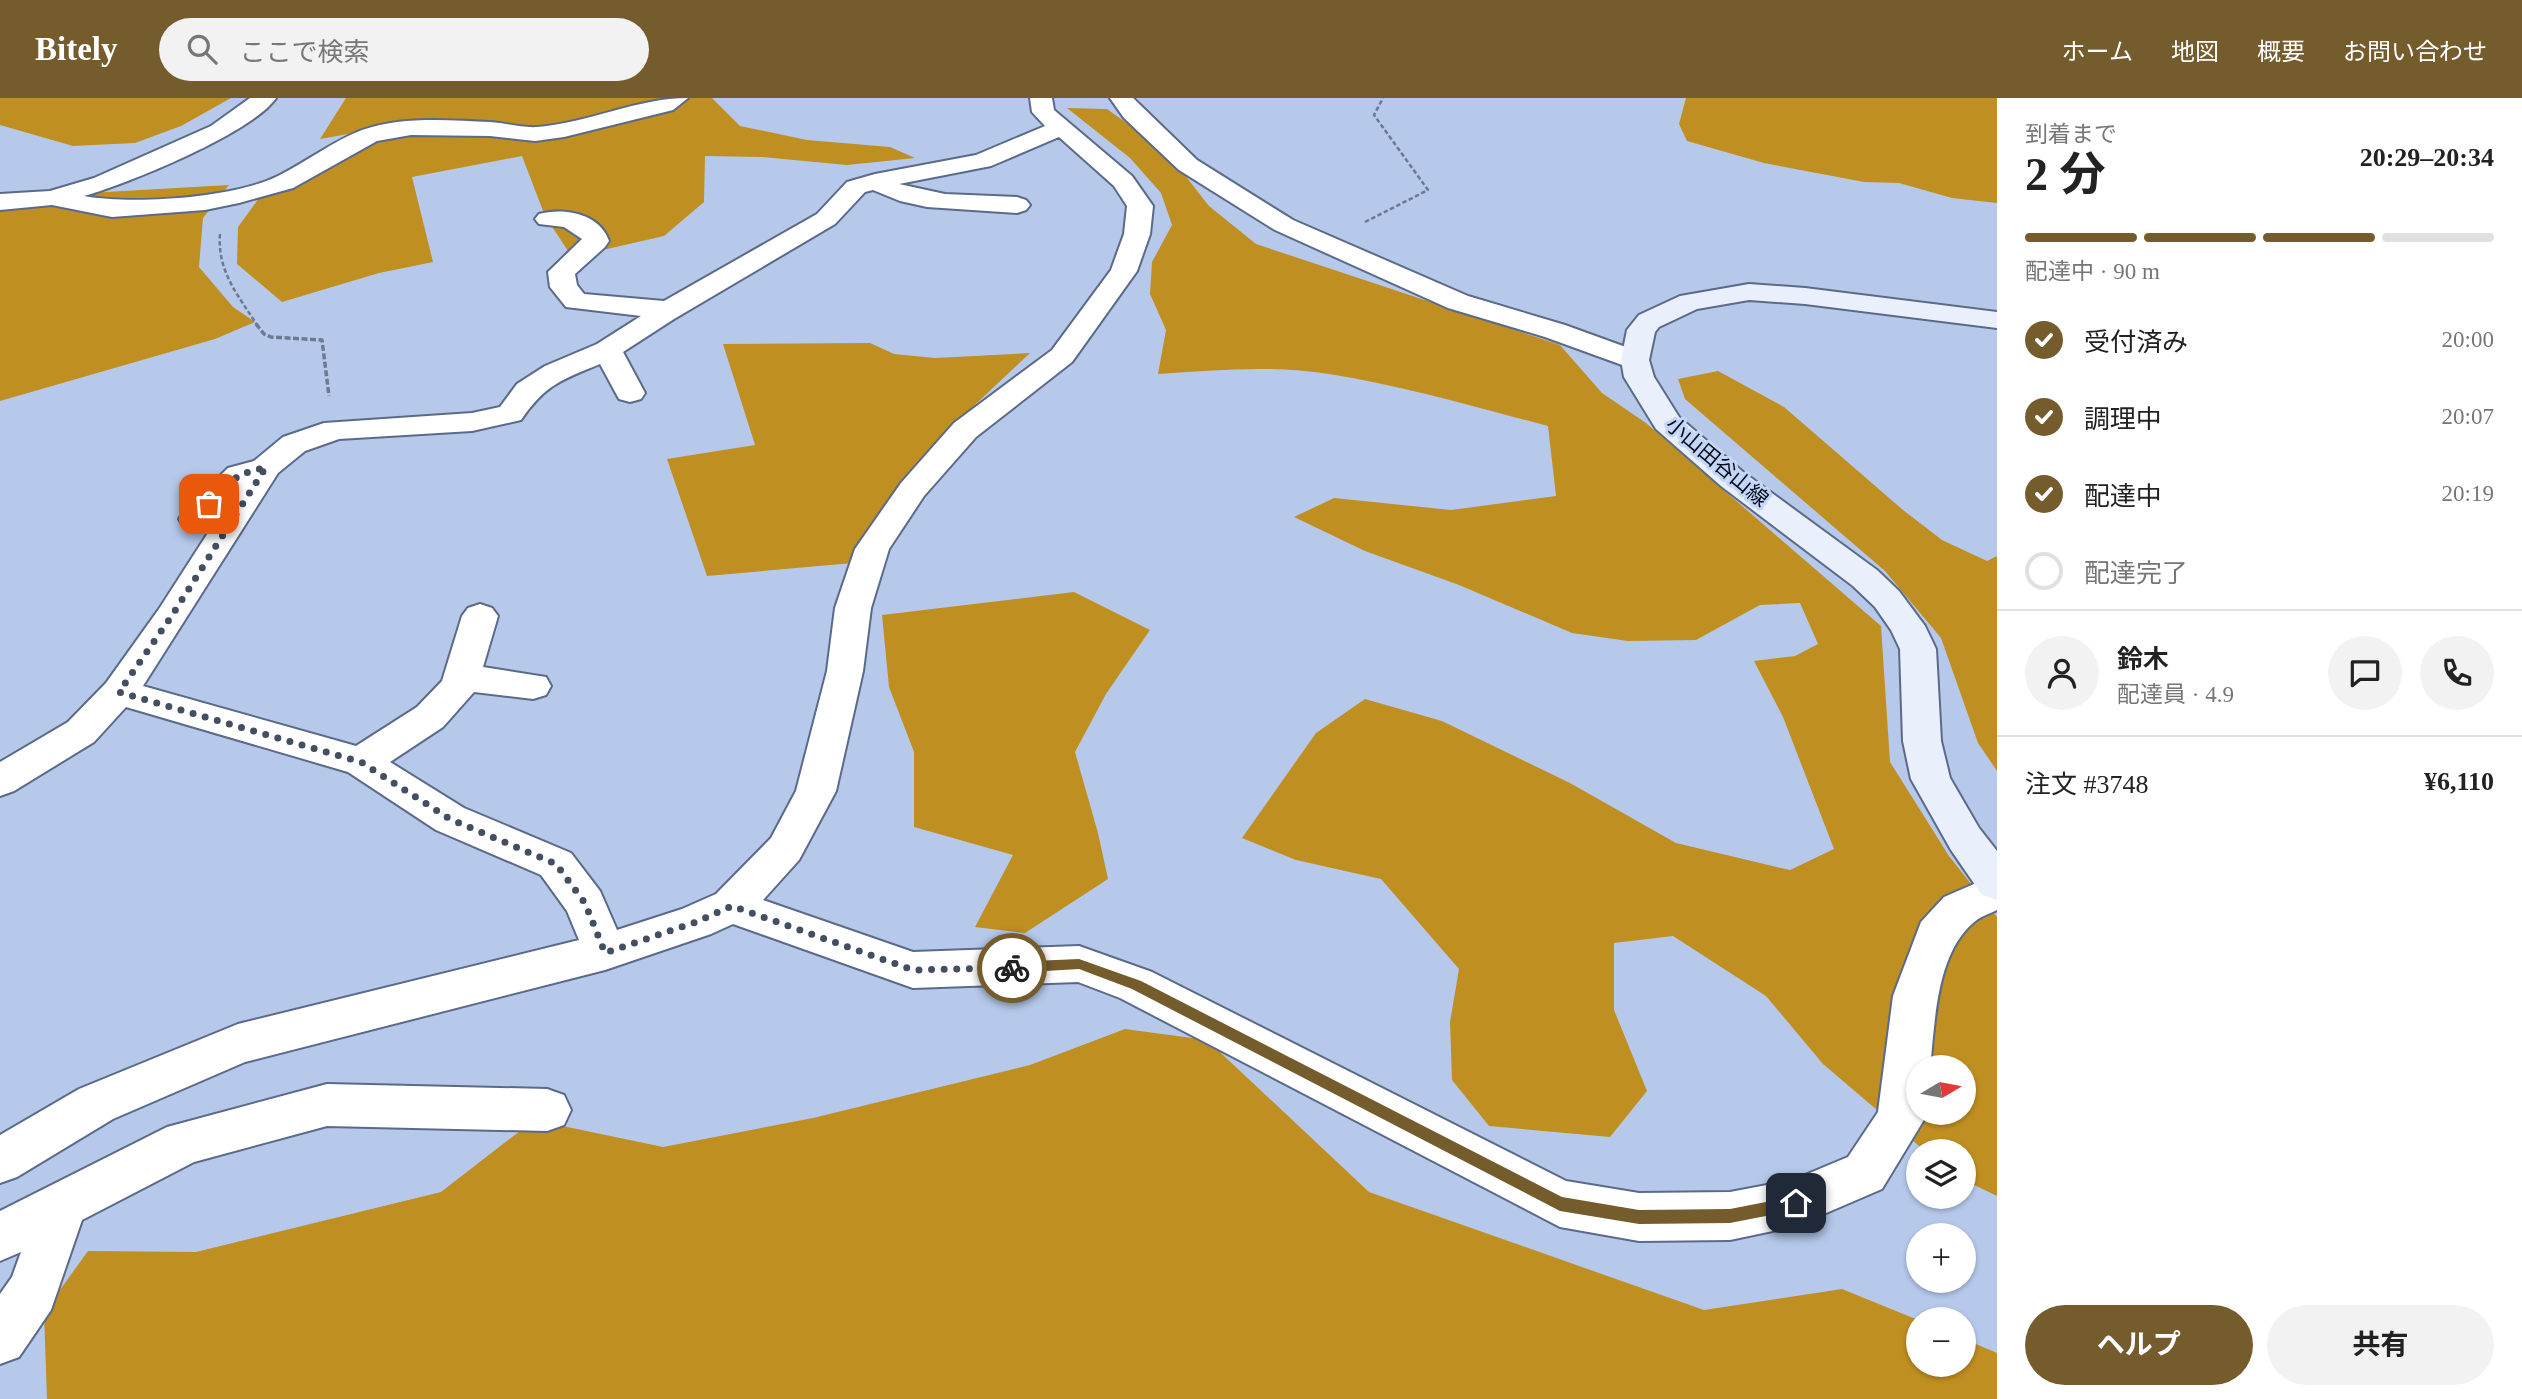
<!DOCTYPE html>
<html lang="ja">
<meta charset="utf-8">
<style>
:root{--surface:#fff;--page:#f2f2f2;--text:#222;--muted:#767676;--line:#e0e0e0;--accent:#755c2d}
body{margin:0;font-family:"Times New Roman","Noto Sans JP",serif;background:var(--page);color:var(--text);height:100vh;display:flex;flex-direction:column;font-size:26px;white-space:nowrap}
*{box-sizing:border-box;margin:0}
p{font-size:23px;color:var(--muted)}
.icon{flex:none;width:38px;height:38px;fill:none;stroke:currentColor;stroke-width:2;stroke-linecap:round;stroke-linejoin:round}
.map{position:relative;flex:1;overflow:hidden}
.side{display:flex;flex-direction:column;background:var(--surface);width:525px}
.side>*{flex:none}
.needle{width:46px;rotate:80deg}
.buttons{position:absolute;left:1906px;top:957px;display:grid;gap:14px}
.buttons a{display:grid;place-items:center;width:70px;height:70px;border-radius:50%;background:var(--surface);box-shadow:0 2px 5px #0004;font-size:35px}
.pin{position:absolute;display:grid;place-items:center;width:60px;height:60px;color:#fff;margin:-30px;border-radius:14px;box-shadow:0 4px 10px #0006}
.courier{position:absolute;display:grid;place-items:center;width:70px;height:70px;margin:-35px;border:5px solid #755c2d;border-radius:50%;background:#fff;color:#222;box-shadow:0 2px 9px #0007}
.headline em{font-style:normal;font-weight:700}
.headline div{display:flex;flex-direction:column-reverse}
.headline{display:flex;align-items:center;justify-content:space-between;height:119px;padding:0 28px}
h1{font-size:46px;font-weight:700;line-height:52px}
.bar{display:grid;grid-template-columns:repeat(4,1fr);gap:10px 7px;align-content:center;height:84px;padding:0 28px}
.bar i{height:9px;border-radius:5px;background:var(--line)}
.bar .on{background:var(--accent)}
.bar p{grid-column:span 4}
.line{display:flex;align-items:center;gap:18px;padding:0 28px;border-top:2px solid var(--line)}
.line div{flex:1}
.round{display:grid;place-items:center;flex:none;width:74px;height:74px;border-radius:37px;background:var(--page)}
ol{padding:0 28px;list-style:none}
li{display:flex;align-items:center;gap:21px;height:77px}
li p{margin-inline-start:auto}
li .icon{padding:7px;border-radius:50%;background:var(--accent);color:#fff;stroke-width:4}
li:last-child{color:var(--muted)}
li i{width:38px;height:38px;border:4px solid var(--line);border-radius:50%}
.primary-button{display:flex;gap:14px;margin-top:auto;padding:14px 28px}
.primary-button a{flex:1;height:80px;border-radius:42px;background:var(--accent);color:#fff;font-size:28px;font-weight:700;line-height:80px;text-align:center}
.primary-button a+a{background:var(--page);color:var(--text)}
header{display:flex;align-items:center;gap:42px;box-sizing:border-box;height:98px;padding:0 35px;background:var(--accent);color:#fff}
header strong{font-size:33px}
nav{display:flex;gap:38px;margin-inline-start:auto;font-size:24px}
.search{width:490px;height:63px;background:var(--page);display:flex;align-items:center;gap:18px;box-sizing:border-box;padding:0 24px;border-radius:38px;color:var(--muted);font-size:26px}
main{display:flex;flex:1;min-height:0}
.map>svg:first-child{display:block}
.green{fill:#c08f21;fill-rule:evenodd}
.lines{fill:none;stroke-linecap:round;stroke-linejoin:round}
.minor-casing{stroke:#5a6a88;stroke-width:4}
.tertiary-casing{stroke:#5a6a88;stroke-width:4}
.secondary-casing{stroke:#5a6a88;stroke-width:4}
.path-far1{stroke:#6c7991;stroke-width:2.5;stroke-dasharray:4.5 2.5;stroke-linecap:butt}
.path{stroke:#6c7991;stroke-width:3.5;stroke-dasharray:6 2.5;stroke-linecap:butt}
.minor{fill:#fff;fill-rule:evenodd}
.tertiary{fill:#fff;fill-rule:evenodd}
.secondary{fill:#e9f0fc;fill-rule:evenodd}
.route{fill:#755c2d}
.done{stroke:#444e61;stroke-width:7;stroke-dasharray:0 12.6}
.labels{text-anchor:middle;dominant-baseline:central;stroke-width:6;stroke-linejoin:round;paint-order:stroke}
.street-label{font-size:21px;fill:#060c17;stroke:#c3d6f8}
</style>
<header>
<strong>Bitely</strong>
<div class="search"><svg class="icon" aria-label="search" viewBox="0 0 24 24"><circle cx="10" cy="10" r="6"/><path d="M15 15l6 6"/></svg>ここで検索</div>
<nav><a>ホーム</a><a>地図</a><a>概要</a><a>お問い合わせ</a></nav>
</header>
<main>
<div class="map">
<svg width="1997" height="1301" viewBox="0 0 1997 1301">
<rect width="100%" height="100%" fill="#b6c9eb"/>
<g class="green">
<polygon points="0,0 231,0 181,28 135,45 73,48 0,27"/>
<polygon points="346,0 712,0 740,28 807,42 890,49 915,60 847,67 761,59 705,58 704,104 664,138 572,159 545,118 522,58 412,79 433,164 379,175 282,204 237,166 238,129 273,81 387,29 320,41"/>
<polygon points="1686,0 1997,0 1997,105 1952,100 1899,85 1864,84 1764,65 1687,43 1679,26"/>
<path d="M1067 10 1107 11 1166 53 1209 108 1256 146 1560 247 1602 295 1646 325 1881 528 1890 664 1949 758 1997 819V1098L1964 1082V1054L1925 1053 1823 966 1766 898 1673 838 1614 845V912L1647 993 1610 1039 1489 1028 1452 982 1450 924 1459 871 1381 781 1296 762 1242 740 1316 635 1365 601 1442 623 1570 685 1676 745 1790 772 1834 751 1783 619 1754 563 1795 558 1818 546 1800 505 1760 507 1696 542 1628 543 1572 535 1459 487 1365 453 1294 419 1334 400 1451 412 1556 398 1548 328C1476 309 1403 288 1329 276 1273 267 1215 272 1158 276L1166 232 1150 196 1152 164 1172 127 1161 95 1130 60ZM1918 970H1964V1015H1918Z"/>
<polygon points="229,87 203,120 199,169 233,209 255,224 215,241 0,303 0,100"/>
<polygon points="870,245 894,256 935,260 1030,255 945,335 900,384 853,465 707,478 667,361 755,347 723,246"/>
<polygon points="1718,273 1784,309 1903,412 1942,442 1987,463 1997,458 1997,673 1978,645 1941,540 1885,473 1685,301 1678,281"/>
<polygon points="1074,494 1150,532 1106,596 1075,654 1098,735 1108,781 1025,835 975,829 1013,757 914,729 914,654 889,589 882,517"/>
<polygon points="1125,931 1207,942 1369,1094 1704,1212 1842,1191 1918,1222 1918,1267 1964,1267 1964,1241 1997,1255 1997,1301 47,1301 44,1214 88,1153 196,1154 441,1094 534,1022 663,1049 813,1020 1030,967"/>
</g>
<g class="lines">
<g class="minor-casing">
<g id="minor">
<path d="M250 0H276C252 35 127 86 84 98 132 107 234 100 278 78 306 64 333 43 362 32 400 18 450 22 490 24 505 25 522 30 537 29 589 25 637 0 688 0L673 12 564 39 535 43 490 38 411 37 377 43 293 90 239 105 205 112 112 119 52 107 0 112V96L50 93 94 80 211 28Z"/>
<path d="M1030 0H1052L1054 12 1132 78 1153 108 1150 136 1137 173 1072 264 976 339 924 398 889 451 871 510 863 573 836 693 799 762 763 802 913 854 1079 848 1152 874 1566 1083 1639 1095 1730 1094 1793 1082 1848 1059 1878 1014 1893 898 1921 824 1944 799 1997 776V812C1989 816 1979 819 1973 825 1936 857 1935 924 1930 970H1918V1015H1925V1020L1882 1091 1796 1128 1730 1142 1639 1143 1560 1129 1120 900 1078 884 913 890 733 826 711 836 605 872 245 964 113 1021 17 1079 0 1085V1037L79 991 238 926 579 842 567 813 541 777 436 732 348 674 126 609 94 644 14 693 0 698V664L68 624 106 585 159 511 222 413C209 426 202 433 183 428L179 421 183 414 228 370 254 363 283 339 324 325 472 315 500 309 517 286 545 268 597 246 641 218 566 209 550 189 548 174 582 141 564 129 539 126 535 121 539 116C565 109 600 116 609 143L605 149 575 176 577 187 584 196 664 203 817 116 847 84 875 76 976 57 1045 28 1032 14ZM1059 39 1114 88 1127 108 1124 136 1111 172 1052 252 954 325 901 385 855 451 835 510 827 573 796 693 771 740 716 796 682 811 617 832 600 793 571 755 464 710 390 664 443 629 474 594 533 601 546 597 551 588 546 579 483 569 498 518 492 510 480 506 468 510 462 518 442 583 417 609 356 648 143 588 278 375 305 353 339 341 472 333 521 322C545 287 561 282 600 266L619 301 630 304 641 301 645 295 623 254 674 221 835 126 865 94 873 92 900 103 927 109 1017 115 1026 112 1030 107 1026 102 1017 99 945 96 899 86 991 68Z"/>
<polygon points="327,986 547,991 564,997 571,1012 564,1027 547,1033 327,1028 194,1064 82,1122 51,1212 19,1259 0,1266 0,1196 12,1179 21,1154 0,1163 0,1113 167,1029"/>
</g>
</g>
<g class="tertiary-casing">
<polygon id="tertiary" points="1110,0 1133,0 1197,62 1293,122 1468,198 1565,227 1645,256 1649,262 1645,268 1635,271 1625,268 1545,239 1448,210 1275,132 1179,72 1124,20"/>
</g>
<g class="secondary-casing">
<polygon id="secondary" points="1749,186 1805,190 1997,214 1997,230 1805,206 1749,202 1697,211 1659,229 1655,234 1649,262 1654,279 1679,319 1743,374 1877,472 1899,493 1925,528 1936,551 1941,643 1950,680 1979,730 1997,753 1997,802 1982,797 1951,752 1911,681 1903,643 1900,551 1891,532 1875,509 1853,488 1721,388 1656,331 1624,279 1621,262 1627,232 1639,217 1680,198"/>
</g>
<g class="path-far1">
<polyline points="1365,124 1428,92 1374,17 1383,0"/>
<path d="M220 136C217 173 238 197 257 227"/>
</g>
<polyline class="path" points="256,226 264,236 271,239 322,242 329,298"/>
<use href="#minor" class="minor"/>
<use href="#tertiary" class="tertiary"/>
<use href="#secondary" class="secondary"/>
</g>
<polygon class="route" points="1079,861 1141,883 1562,1099 1639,1112 1730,1111 1796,1098 1803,1105 1796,1112 1730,1125 1639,1126 1560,1113 1132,891 1079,871 1012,875 1006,870 1012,864"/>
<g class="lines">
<polyline class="done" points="209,406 239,377 266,369 171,519 119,594 361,664 450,721 556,766 585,805 605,855 696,824 732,808 913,872 1012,870"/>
</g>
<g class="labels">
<g class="street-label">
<text transform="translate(1717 364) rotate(40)">小山田谷山線</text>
</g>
</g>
</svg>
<div class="buttons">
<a><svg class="needle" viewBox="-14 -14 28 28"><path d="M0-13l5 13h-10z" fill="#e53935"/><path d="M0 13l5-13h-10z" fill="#767676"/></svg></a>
<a><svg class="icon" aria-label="layers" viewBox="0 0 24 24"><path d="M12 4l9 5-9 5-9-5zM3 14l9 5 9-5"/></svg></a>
<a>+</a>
<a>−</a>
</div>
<div class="pin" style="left:209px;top:406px;background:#ea580c"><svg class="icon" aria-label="bag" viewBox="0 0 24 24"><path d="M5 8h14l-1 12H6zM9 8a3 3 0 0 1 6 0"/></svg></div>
<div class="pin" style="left:1796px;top:1105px;background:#1f2937"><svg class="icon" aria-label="home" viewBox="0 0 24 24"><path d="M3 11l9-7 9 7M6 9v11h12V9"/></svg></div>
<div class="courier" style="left:1012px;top:870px"><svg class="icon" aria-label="bike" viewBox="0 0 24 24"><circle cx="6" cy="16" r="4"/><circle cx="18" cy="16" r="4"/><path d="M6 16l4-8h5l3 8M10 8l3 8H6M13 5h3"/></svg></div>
</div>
<section class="side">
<div class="headline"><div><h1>2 分</h1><p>到着まで</p></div><em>20:29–20:34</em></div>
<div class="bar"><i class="on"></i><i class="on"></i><i class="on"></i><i></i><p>配達中 · 90 m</p></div>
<ol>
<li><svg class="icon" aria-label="check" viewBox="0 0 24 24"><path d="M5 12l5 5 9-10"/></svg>受付済み<p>20:00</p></li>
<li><svg class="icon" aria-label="check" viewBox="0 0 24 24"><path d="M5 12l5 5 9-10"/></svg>調理中<p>20:07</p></li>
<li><svg class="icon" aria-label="check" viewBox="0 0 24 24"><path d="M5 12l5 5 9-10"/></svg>配達中<p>20:19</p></li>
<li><i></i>配達完了</li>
</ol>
<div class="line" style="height:126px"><a class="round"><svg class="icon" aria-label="person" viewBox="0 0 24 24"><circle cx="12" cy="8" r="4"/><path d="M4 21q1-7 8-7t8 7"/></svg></a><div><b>鈴木</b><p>配達員 · 4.9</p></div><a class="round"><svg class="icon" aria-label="chat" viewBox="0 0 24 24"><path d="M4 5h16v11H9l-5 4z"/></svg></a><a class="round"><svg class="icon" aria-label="phone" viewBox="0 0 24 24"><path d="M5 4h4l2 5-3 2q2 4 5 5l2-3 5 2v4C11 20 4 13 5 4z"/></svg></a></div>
<div class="line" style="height:91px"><div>注文 #3748</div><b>¥6,110</b></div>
<div class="primary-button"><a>ヘルプ</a><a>共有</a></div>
</section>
</main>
